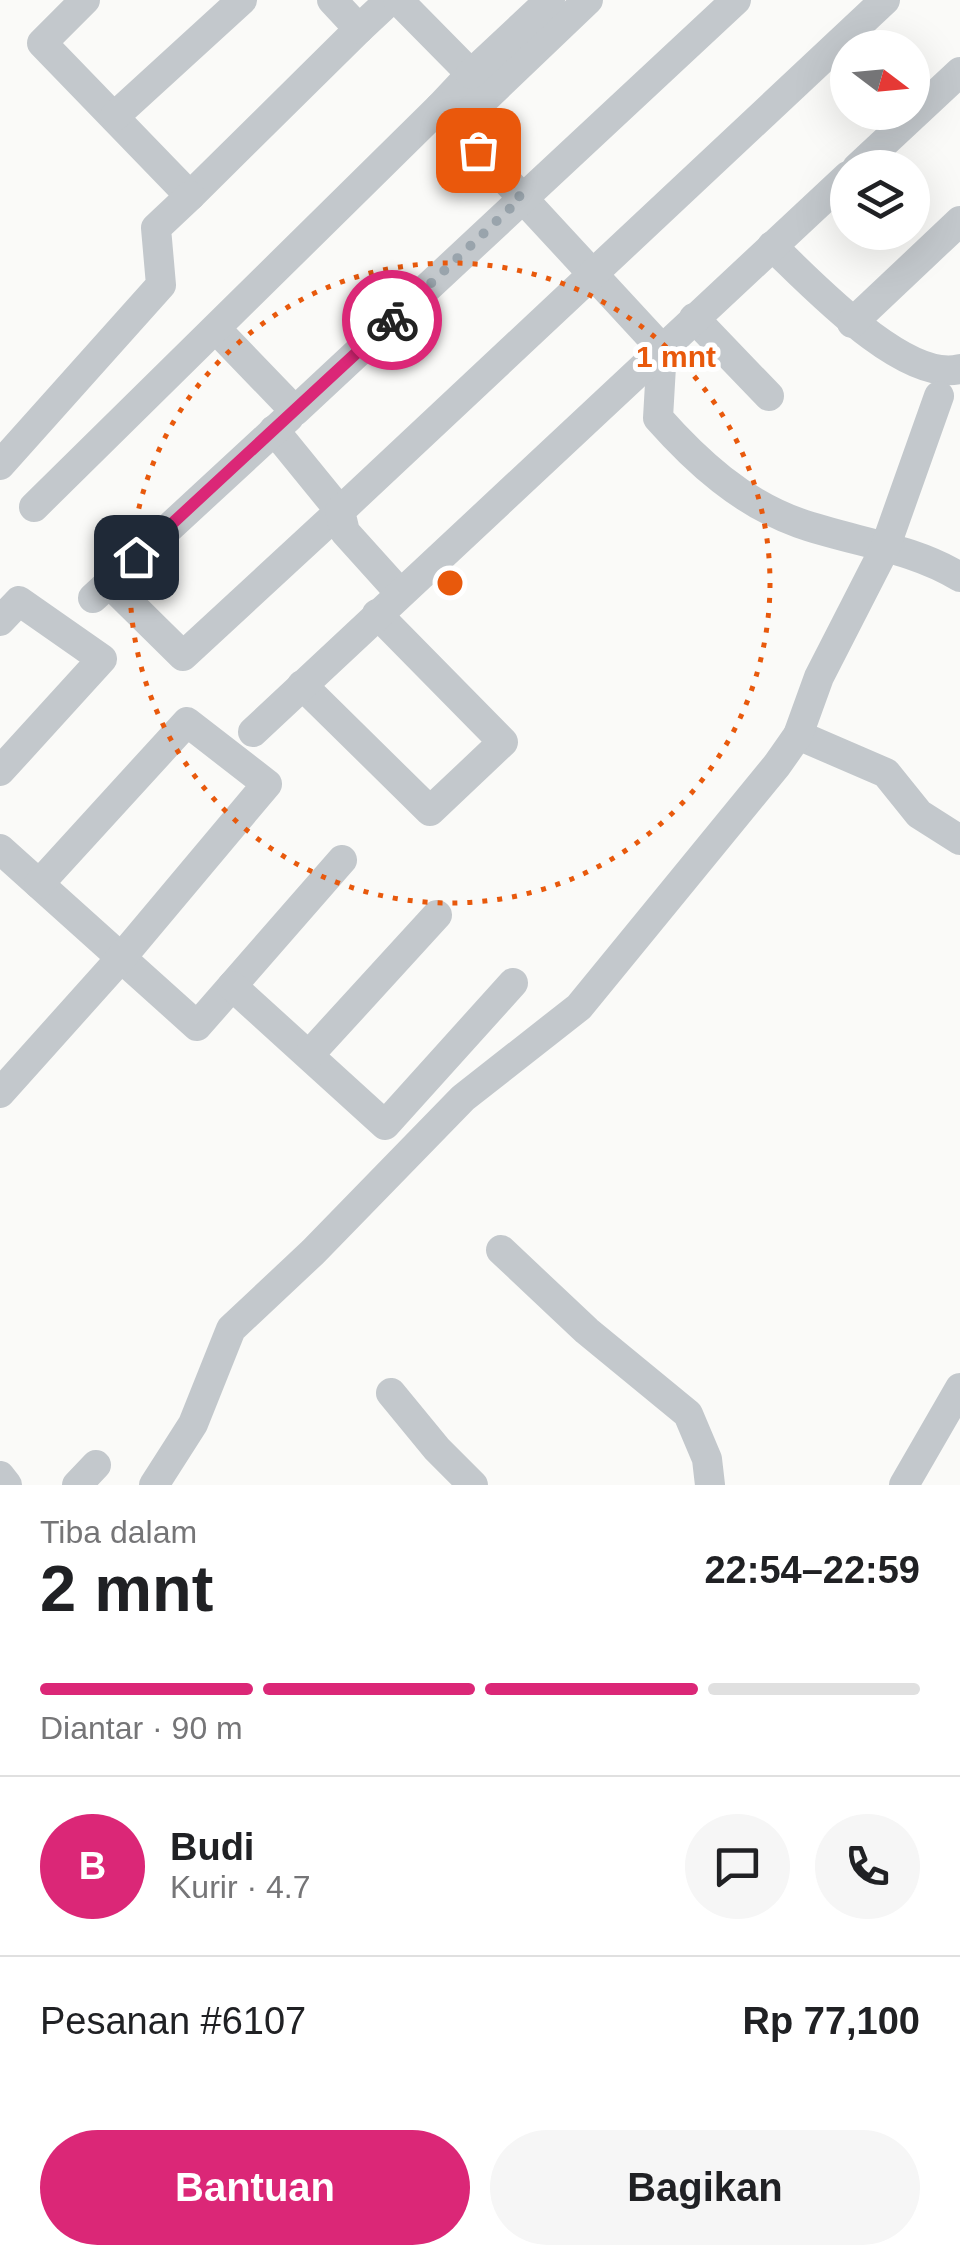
<!DOCTYPE html>
<html lang="id">
<meta charset="utf-8">
<style>
:root{--surface:#fff;--page:#f6f6f6;--text:#202124;--muted:#757577;--line:#e0e0e0;--accent:#db2777}
body{margin:0;font-family:Helvetica,sans-serif;background:var(--page);color:var(--text);height:100vh;display:flex;flex-direction:column;font-size:38px;white-space:nowrap}
*{box-sizing:border-box;margin:0}
p{font-size:32px;color:var(--muted)}
.icon{flex:none;width:55px;height:55px;fill:none;stroke:currentColor;stroke-width:2;stroke-linecap:round;stroke-linejoin:round}
.map{position:relative;height:1485px;overflow:hidden}
.side{display:flex;flex-direction:column;background:var(--surface);flex:1}
.side>*{flex:none}
.needle{width:65px;rotate:106deg}
.fabs{position:absolute;left:830px;top:30px;display:grid;gap:20px}
.fabs a{display:grid;place-items:center;width:100px;height:100px;border-radius:50%;background:var(--surface);box-shadow:0 10px 40px #0002;font-size:50px}
.pin{position:absolute;display:grid;place-items:center;width:85px;height:85px;color:#fff;margin:-42px;border-radius:20px;box-shadow:0 5px 15px #0006}
.courier{position:absolute;display:grid;place-items:center;width:100px;height:100px;margin:-50px;border:8px solid #db2777;border-radius:50%;background:#fff;color:#222;box-shadow:0 2px 12px #0007}
.summary em{font-style:normal;font-weight:700}
.summary div{display:flex;flex-direction:column-reverse}
.summary{display:flex;align-items:center;justify-content:space-between;height:170px;padding:0 40px}
h1{font-size:65px;font-weight:700;line-height:75px}
.bar{display:grid;grid-template-columns:repeat(4,1fr);gap:15px 10px;align-content:center;height:120px;padding:0 40px}
.bar i{height:12px;border-radius:8px;background:var(--line)}
.bar .on{background:var(--accent)}
.bar p{grid-column:span 4}
.line{display:flex;align-items:center;gap:25px;padding:0 40px;border-top:2px solid var(--line)}
.line div{flex:1}
.round{display:grid;place-items:center;flex:none;width:105px;height:105px;border-radius:52px;background:var(--page)}
.cta{display:flex;gap:20px;margin-top:auto;padding:20px 40px}
.cta a{flex:1;height:115px;border-radius:60px;background:var(--accent);color:#fff;font-size:40px;font-weight:700;line-height:115px;text-align:center}
.cta a+a{background:var(--page);color:var(--text)}
.map>svg:first-child{display:block}
.lines{fill:none;stroke-linecap:round;stroke-linejoin:round}
.minor{stroke:#c3c8cc;stroke-width:30}
.done{stroke:#99a4ac;stroke-width:10;stroke-dasharray:0 18}
.route{stroke:#db2777;stroke-width:12}
.ring{fill:none;stroke:#e8590c;stroke-width:5;stroke-dasharray:5 10}
.centre{fill:#e8590c;stroke:#fff;stroke-width:5}
.ring-label{font-size:30px;text-anchor:middle;font-weight:bold;fill:#e8590c;stroke:#fff;stroke-width:10;stroke-linejoin:round;paint-order:stroke}
</style>
<div class="map">
<svg width="960" height="1485" viewBox="0 0 960 1485">
<rect width="100%" height="100%" fill="#fafaf8"/>
<g class="lines">
<g class="minor">
<polyline points="85,0 42,43 190,196 359,29"/>
<polyline points="332,0 359,29 390,0"/>
<polyline points="398,0 471,74 440,107 451,120"/>
<path d="M588 0 456 126 662 349 658 418C697 462 742 503 799 523 853 542 911 547 960 577"/>
<polyline points="471,74 550,0"/>
<polyline points="115,116 242,0"/>
<polyline points="857,168 960,72"/>
<path d="M772 246C811 283 904 383 960 369"/>
<polyline points="694,318 769,396"/>
<polyline points="852,323 960,221"/>
<polyline points="217,330 295,411 736,0"/>
<polyline points="0,465 161,285 156,228 190,196"/>
<polyline points="34,507 440,107"/>
<polyline points="108,582 183,656 340,511 274,430"/>
<polyline points="400,593 345,532 340,511 885,0"/>
<polyline points="93,598 289,417"/>
<polyline points="0,621 19,601 102,659 0,771"/>
<polyline points="302,685 430,811 503,742 377,614"/>
<polyline points="253,732 848,176"/>
<polyline points="798,735 886,773 919,814 960,840"/>
<polyline points="0,849 197,1026 342,860"/>
<polyline points="232,986 385,1125 513,983"/>
<polyline points="309,1055 437,915"/>
<polyline points="0,1093 121,958 267,784 187,722 39,884"/>
<polyline points="501,1250 587,1331 688,1414 707,1459 710,1485"/>
<polyline points="391,1393 437,1449 473,1485"/>
<polyline points="0,1476 7,1485"/>
<polyline points="77,1485 96,1465"/>
<polyline points="154,1485 193,1424 231,1329 313,1252 463,1098 579,1007 777,765 798,735 819,677 885,548 939,396"/>
<polyline points="904,1485 960,1388"/>
</g>
</g>
<g class="lines">
<polyline class="done" points="392,320 521,198 478,150"/>
<polyline class="route" points="136,557 392,320"/>
</g>
<circle class="ring" cx="450" cy="583" r="320"/>
<circle cx="450" cy="583" r="15" class="centre"/>
<g class="ring-label">
<text x="676" y="367">1 mnt</text>
</g>
</svg>
<div class="fabs">
<a><svg class="needle" viewBox="-14 -14 28 28"><path d="M0-13l5 13h-10z" fill="#e53935"/><path d="M0 13l5-13h-10z" fill="#757577"/></svg></a>
<a><svg class="icon" aria-label="layers" viewBox="0 0 24 24"><path d="M12 4l9 5-9 5-9-5zM3 14l9 5 9-5"/></svg></a>
</div>
<div class="pin" style="left:478px;top:150px;background:#ea580c"><svg class="icon" aria-label="bag" viewBox="0 0 24 24"><path d="M5 8h14l-1 12H6zM9 8a3 3 0 0 1 6 0"/></svg></div>
<div class="pin" style="left:136px;top:557px;background:#1f2937"><svg class="icon" aria-label="home" viewBox="0 0 24 24"><path d="M3 11l9-7 9 7M6 9v11h12V9"/></svg></div>
<div class="courier" style="left:392px;top:320px"><svg class="icon" aria-label="bike" viewBox="0 0 24 24"><circle cx="6" cy="16" r="4"/><circle cx="18" cy="16" r="4"/><path d="M6 16l4-8h5l3 8M10 8l3 8H6M13 5h3"/></svg></div>
</div>
<section class="side">
<div class="summary"><div><h1>2 mnt</h1><p>Tiba dalam</p></div><em>22:54–22:59</em></div>
<div class="bar"><i class="on"></i><i class="on"></i><i class="on"></i><i></i><p>Diantar · 90 m</p></div>
<div class="line" style="height:180px"><b class="round" style="background:var(--accent);color:#fff">B</b><div><b>Budi</b><p>Kurir · 4.7</p></div><a class="round"><svg class="icon" aria-label="chat" viewBox="0 0 24 24"><path d="M4 5h16v11H9l-5 4z"/></svg></a><a class="round"><svg class="icon" aria-label="phone" viewBox="0 0 24 24"><path d="M5 4h4l2 5-3 2q2 4 5 5l2-3 5 2v4C11 20 4 13 5 4z"/></svg></a></div>
<div class="line" style="height:130px"><div>Pesanan #6107</div><b>Rp 77,100</b></div>
<div class="cta"><a>Bantuan</a><a>Bagikan</a></div>
</section>
